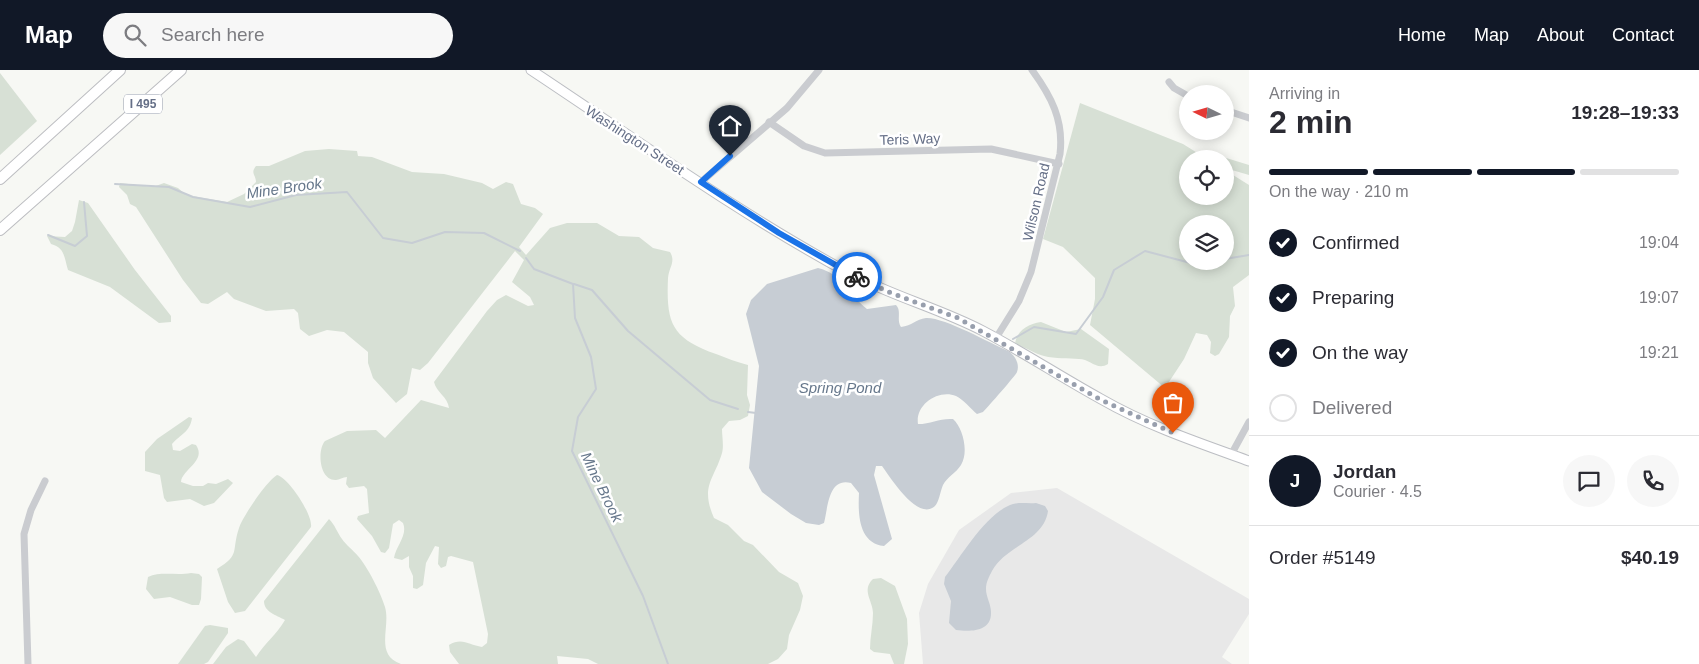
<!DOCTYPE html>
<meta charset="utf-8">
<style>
:root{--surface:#fff;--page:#f7f7f7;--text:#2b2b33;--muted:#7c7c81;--line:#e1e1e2;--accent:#111827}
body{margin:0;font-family:Arial,sans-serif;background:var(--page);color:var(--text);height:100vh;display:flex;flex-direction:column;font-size:19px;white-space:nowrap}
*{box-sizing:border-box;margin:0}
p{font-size:16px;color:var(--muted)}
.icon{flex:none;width:28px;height:28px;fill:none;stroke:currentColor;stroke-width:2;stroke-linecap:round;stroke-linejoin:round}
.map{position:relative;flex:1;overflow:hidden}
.sheet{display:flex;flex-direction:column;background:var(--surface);width:450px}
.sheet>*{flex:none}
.needle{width:32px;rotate:275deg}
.controls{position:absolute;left:1179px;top:15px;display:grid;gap:10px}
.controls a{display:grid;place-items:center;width:55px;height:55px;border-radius:50%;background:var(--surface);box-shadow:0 2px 12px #0003;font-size:25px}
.pin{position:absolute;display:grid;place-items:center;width:42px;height:42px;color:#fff;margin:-51px -21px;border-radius:50% 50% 50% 0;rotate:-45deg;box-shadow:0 0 5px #0007}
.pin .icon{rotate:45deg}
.courier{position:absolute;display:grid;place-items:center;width:50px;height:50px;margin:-25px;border:4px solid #1a73e8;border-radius:50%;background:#fff;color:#222;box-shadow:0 1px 6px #0007}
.head em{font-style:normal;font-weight:700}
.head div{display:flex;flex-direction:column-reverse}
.head{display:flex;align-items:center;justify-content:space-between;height:85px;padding:0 20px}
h1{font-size:32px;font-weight:700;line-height:38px}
.bar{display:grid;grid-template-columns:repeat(4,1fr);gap:8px 5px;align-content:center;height:60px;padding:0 20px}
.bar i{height:6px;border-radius:4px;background:var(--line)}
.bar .selected{background:var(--accent)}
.bar p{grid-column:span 4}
.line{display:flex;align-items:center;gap:12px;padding:0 20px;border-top:1px solid var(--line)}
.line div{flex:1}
.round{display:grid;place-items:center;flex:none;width:52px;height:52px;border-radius:26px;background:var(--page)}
ol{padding:0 20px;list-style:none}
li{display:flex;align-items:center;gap:15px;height:55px}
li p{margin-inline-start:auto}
li .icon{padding:5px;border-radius:50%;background:var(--accent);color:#fff;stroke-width:4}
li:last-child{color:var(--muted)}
li i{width:28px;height:28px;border:2px solid var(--line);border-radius:50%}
header{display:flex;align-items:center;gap:30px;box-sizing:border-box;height:70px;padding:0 25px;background:var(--accent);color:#fff}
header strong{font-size:24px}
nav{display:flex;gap:28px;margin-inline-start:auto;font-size:18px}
.search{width:350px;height:45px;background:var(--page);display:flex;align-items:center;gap:12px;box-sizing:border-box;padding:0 18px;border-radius:28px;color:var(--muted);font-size:19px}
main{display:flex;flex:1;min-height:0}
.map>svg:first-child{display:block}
.built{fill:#e8e8e8}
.green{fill:#d7e0d5;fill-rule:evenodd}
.water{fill:#c7cdd4}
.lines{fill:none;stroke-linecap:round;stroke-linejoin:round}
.stream{stroke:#c7cdd4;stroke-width:2}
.major-casing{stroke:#bcbec3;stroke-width:11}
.highway-casing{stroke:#bcbdc1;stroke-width:12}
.minor{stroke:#caccd0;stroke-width:7}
.major{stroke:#fff;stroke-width:9}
.highway{stroke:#fff;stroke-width:10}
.done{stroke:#989fad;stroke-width:5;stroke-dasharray:0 9}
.route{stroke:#1a73e8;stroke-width:6}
.labels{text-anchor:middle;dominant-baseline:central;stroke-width:5;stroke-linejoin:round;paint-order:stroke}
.shield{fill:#fff;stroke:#939aab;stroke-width:1}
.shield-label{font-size:12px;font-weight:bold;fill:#656f87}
.street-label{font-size:14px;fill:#656f87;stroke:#fff}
.water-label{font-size:15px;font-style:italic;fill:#66778b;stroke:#fff}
</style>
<header>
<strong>Map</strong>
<div class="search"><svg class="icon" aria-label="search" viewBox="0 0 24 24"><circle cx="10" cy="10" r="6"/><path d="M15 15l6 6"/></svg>Search here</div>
<nav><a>Home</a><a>Map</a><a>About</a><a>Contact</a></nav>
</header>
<main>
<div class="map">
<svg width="1249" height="594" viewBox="0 0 1249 594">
<rect width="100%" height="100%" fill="#f7f8f4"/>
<polygon class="built" points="1057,418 1249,529 1249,544 1222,587 1232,594 923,594 919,543 928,514 959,460 1011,423"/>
<g class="green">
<polygon points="0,3 37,51 0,85"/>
<path d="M1080 33 1183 74 1207 89H1188V126H1225V100L1249 115V205L1233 217 1235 236 1230 246 1229 267 1219 284 1215 286 1210 283 1211 272 1207 265 1196 263 1184 289 1165 318 1090 255 1095 229V208L1063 177 1043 169ZM1188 154H1225V191H1188Z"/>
<path d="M329 79 357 81 358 86 372 87 412 102 444 104 482 113 493 119 506 112 513 114 521 134 535 138 543 144 519 177 526 185 550 158 567 153H597L619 166 639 167 653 178 670 182C676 192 669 197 668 208 666 254 672 268 716 284 727 288 736 292 748 295L747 325 750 335 748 346 740 350 729 351 722 359C722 366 724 376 722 383 714 410 700 416 714 448L728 455 744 471 753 475 779 502 798 513 803 526 800 540 789 565 787 579 778 589 768 594H598L588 589 557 586 558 594H459L450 582 449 575C462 567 469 575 482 577L487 573 488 564 473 492 451 486 448 487 446 496 441 498 438 494 439 477 435 476 426 493 423 515 417 519 413 518V506L409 497V486L402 490 394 488C396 476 408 465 403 453L399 450 393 454 389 478 385 483 381 482 372 466 357 449 358 446 369 443 367 419 364 416 349 418 346 414 347 407C343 407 339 410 336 410 319 411 317 380 325 371L347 361 376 360 385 368 421 330 449 338C448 327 436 322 434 312L487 241 497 230 506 225 528 236 534 235 530 227 512 212 524 190 515 181 428 293 420 300 412 298 407 324 396 333 373 308 368 293V282L344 262 327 260 309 266 300 259 298 243 294 239 266 241 234 229 227 222 208 234 201 233 183 210 136 137 130 134 127 125 119 117 120 113 153 117 164 113 178 118 186 125 227 132 244 124 256 112C256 105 250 103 256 96H269L305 81Z"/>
<polygon points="1223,87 1249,95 1249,105 1225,98 1225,89 1217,89"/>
<path d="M79 130 88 133 135 200 171 246V252L159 253 110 217 68 200C64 187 65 178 51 174L47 166 65 167 72 161 75 152Z"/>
<path d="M1041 252 1066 262 1081 259 1109 279 1108 294C1097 301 1090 289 1079 289 1069 288 1055 289 1044 286 1035 284 1025 277 1015 274 1017 260 1028 254 1041 252Z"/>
<path d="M189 347 192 348C190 362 181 364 172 374L173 380 180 381 192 374 196 375C207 391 182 399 181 412L193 416H203L208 413 216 414 228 409 233 413 214 433 204 436 190 429 167 432 164 428 160 405 145 401V382L157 369Z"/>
<path d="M277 405C289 408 313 445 311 457L245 541 235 543 228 532 217 499C241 484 231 482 239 458 243 446 266 412 277 405Z"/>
<path d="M329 449C335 455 337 462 342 469 346 475 353 480 358 486 367 496 381 523 385 537 391 557 374 585 401 594H213L226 577 238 569 244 571 256 587C265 573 277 564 285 550 276 545 264 542 264 531Z"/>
<path d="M191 503 199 504 202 507 201 529 199 535H192L170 527 154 529 146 519 148 507C161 501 177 506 191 503Z"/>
<path d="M881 508 895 516 907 549 908 574 904 594H894L890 584 874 582 870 579C870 567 873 555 873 543 873 531 861 520 873 509Z"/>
<polygon points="210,555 228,558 228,563 208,592 204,594 178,594 205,556"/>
</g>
<g class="water">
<path d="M818 198C843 204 849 225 867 239L896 235C902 241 896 250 901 257 912 256 916 249 926 248 944 247 990 273 1008 281 1015 285 1020 294 1017 302 1016 305 988 337 983 342L977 344C971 339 963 329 956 326 938 319 915 335 918 354 931 354 940 348 953 349 963 358 969 382 961 395 956 403 947 407 943 415 940 422 939 432 935 436 918 452 890 407 882 396H876L874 405 892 469 884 476C858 473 858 443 859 423L851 413C828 407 828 438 824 453L819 455 806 453 791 444 762 422 749 398 759 296 746 244 751 230 767 214Z"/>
<path d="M1036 433 1045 436 1048 441C1044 471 1005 476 992 501 989 507 986 512 986 519 986 527 991 534 991 542 992 562 970 562 956 560L949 553 951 531 944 514 945 507C962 485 987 442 1013 434 1020 432 1029 434 1036 433Z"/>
</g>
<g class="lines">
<g class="stream">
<polyline points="115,114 169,117 193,127 250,137 296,125 347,122 383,168 412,173 445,162 484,163 520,181"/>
<polyline points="48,165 75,176 87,166 84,132"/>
<polyline points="526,188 534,199 573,214 575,248 591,287 596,319 578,347 572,381 643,526 668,594"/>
<polyline points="1225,189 1249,185"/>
<polyline points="574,214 592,220 628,261 710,330 738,339"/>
<polyline points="1013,269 1034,257 1076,264 1103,227 1114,200 1145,181 1198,195 1216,191"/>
<polyline points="748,342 756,343"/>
</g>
<g class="major-casing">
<path id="major" d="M531 0C635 69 737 142 847 202 891 226 939 238 983 261 1023 282 1061 307 1101 329 1148 356 1199 373 1249 391"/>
</g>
<g class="highway-casing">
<g id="highway">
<polyline points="0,109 120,0"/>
<polyline points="0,160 181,0"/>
</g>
</g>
<g class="minor">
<polyline points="1169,12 1174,18 1188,26"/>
<polyline points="1225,40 1249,48"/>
<polyline points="769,52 804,76 825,83 991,79 1059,94"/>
<polyline points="701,112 787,38 819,0"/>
<path d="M996 268 1019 231 1031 202 1060 84C1064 50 1051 26 1032 0"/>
<polyline points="1231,385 1249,352"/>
<polyline points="28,594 24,464 31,440 45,411"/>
</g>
<use href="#major" class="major"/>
<use href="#highway" class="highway"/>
</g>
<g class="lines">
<polyline class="done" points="857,207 891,223 958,248 1101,330 1173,363"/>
<polyline class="route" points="730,86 701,112 779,163 857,207"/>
</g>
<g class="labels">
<rect class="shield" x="124" y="24.5" width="38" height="19" rx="4"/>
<g class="shield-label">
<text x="143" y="34">I 495</text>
</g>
<g class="street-label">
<text transform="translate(910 69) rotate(-2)">Teris Way</text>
<text transform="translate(635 70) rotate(33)">Washington Street</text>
<text transform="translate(1036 132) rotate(-77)">Wilson Road</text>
</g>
<g class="water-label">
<text transform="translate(284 118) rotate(-8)">Mine Brook</text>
<text x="840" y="317">Spring Pond</text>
<text transform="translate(602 417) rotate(64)">Mine Brook</text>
</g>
</g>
</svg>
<div class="controls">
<a><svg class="needle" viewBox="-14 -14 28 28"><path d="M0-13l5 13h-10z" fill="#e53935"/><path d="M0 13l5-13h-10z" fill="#7c7c81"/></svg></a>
<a><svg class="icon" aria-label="locate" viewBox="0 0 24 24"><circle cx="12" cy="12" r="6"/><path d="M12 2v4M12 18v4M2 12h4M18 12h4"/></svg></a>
<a><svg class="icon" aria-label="layers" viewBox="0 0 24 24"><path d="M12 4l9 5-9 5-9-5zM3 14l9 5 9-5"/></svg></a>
</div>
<div class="pin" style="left:1173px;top:363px;background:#ea580c"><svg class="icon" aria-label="bag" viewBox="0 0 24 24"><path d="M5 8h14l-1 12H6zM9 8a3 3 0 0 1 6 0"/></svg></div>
<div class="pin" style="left:730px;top:86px;background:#1f2937"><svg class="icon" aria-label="home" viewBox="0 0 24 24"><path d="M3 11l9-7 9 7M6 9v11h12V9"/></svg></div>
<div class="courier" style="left:857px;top:207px"><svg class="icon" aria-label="bike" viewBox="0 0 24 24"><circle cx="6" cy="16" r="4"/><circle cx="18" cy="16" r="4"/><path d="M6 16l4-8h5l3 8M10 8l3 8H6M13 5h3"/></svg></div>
</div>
<section class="sheet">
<div class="head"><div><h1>2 min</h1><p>Arriving in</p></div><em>19:28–19:33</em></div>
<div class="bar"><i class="selected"></i><i class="selected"></i><i class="selected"></i><i></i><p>On the way · 210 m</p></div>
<ol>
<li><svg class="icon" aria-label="check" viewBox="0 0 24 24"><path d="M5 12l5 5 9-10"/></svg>Confirmed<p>19:04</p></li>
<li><svg class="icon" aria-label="check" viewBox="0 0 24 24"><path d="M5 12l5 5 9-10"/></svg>Preparing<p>19:07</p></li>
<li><svg class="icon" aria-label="check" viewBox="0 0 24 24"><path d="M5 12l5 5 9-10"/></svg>On the way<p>19:21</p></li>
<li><i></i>Delivered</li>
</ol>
<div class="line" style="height:90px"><b class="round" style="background:var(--accent);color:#fff">J</b><div><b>Jordan</b><p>Courier · 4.5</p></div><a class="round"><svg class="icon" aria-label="chat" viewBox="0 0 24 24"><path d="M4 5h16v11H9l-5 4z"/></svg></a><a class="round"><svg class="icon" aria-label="phone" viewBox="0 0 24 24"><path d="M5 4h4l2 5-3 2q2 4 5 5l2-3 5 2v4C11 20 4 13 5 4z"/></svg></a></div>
<div class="line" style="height:65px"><div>Order #5149</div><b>$40.19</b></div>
</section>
</main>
